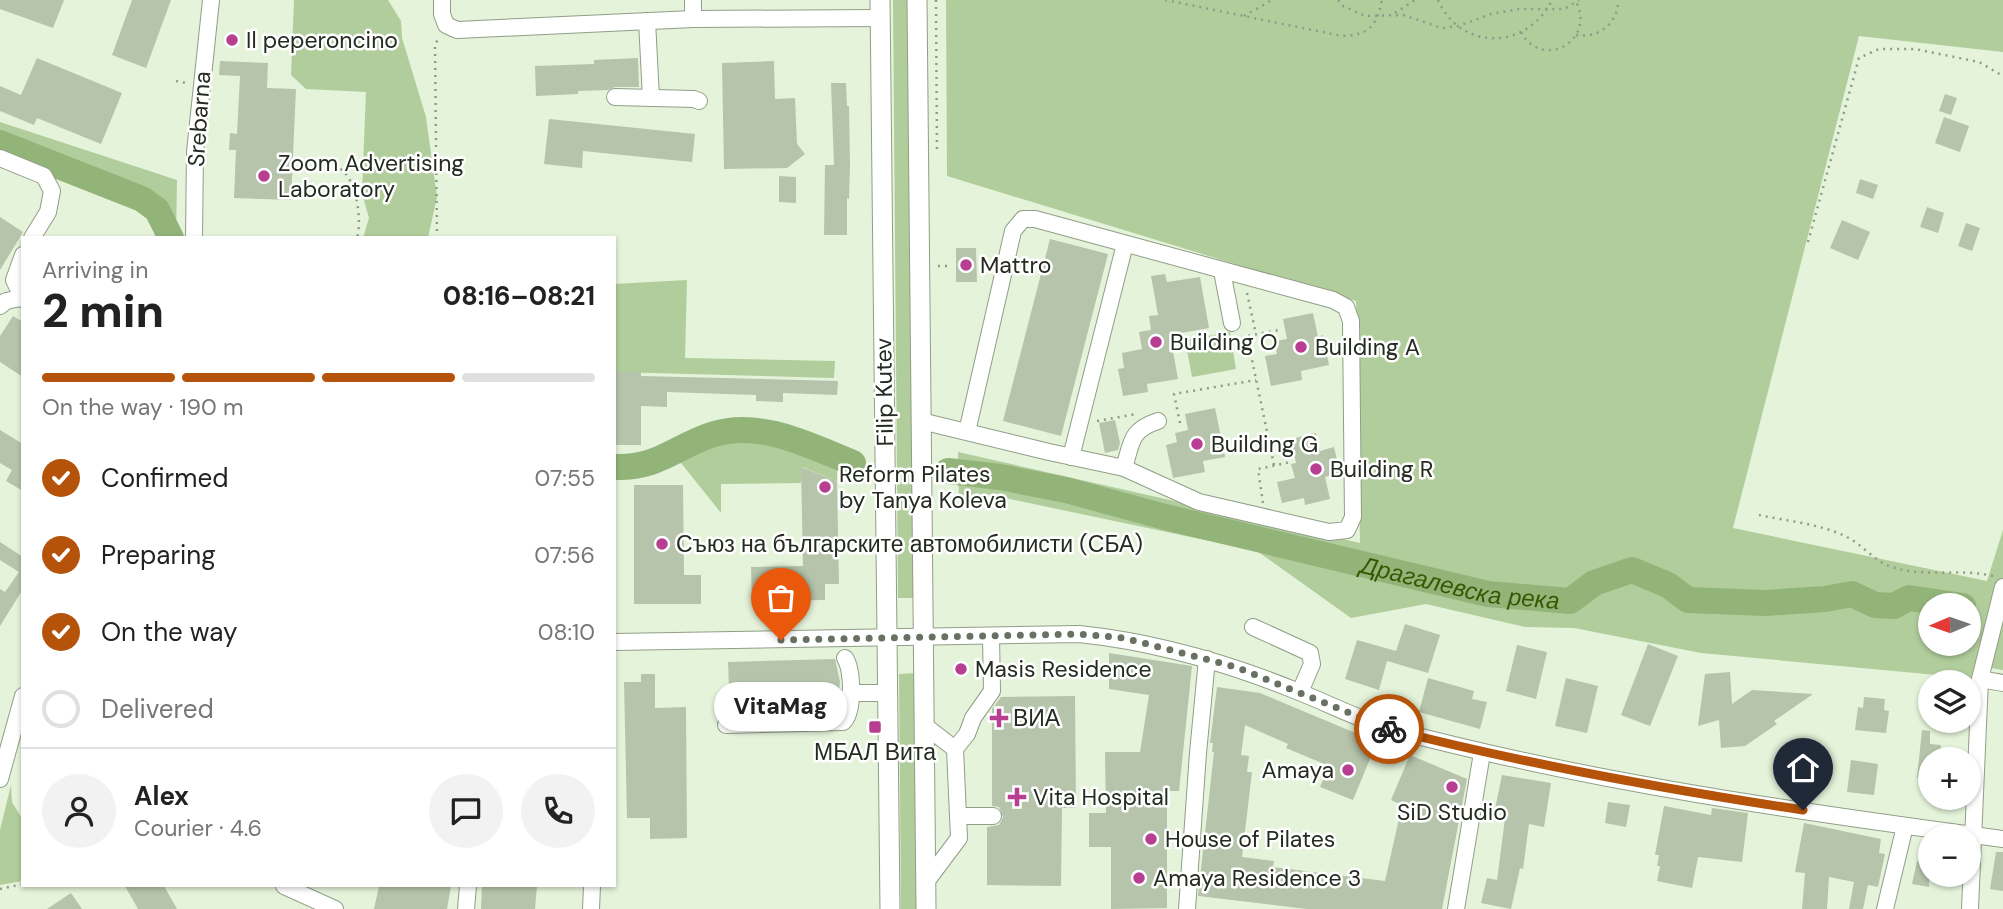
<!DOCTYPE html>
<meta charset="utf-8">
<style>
:root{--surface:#fff;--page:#f2f2f2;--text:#222;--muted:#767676;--line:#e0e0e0;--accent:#b45309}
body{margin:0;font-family:"DM Sans",sans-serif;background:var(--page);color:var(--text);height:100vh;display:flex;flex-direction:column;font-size:26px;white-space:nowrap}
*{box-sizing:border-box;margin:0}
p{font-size:23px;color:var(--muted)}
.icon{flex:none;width:38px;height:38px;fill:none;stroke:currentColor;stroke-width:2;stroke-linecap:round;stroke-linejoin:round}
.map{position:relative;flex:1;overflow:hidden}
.sheet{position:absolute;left:21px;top:236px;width:595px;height:651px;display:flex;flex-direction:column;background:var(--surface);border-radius:0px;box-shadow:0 2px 5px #0004}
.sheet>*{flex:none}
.needle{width:46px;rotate:268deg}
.buttons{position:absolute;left:1918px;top:593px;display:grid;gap:14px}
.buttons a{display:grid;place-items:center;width:63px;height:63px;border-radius:50%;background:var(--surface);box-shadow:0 2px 5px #0004;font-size:35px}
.pin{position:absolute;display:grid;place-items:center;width:60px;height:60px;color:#fff;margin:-72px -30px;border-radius:50% 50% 50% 0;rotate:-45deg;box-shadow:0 0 7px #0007}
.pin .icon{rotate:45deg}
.courier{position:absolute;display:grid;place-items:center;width:70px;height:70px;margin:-35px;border:5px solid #b45309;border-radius:50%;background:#fff;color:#222;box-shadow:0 2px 9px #0007}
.bubble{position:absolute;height:49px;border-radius:24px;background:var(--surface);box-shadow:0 2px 5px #0004;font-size:23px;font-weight:800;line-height:49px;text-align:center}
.head em{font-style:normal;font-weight:800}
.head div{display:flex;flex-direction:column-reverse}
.head{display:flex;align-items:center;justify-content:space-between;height:119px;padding:0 21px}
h1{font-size:46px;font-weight:800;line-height:52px}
.bar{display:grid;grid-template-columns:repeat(4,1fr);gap:10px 7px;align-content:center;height:84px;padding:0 21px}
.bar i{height:9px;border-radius:5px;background:var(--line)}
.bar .active{background:var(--accent)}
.bar p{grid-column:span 4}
.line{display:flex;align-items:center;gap:18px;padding:0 21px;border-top:2px solid var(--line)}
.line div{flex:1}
.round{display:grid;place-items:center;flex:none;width:74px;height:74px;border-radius:37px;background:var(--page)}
ol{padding:0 21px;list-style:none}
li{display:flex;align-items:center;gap:21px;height:77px}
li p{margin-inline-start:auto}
li .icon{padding:7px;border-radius:50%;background:var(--accent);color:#fff;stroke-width:4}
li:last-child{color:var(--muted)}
li i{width:38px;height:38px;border:4px solid var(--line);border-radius:50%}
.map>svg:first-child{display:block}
.green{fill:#b1cd9c;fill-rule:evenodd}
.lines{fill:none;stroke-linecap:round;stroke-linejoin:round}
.river{stroke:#93b479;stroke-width:26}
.building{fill:#b6c4ac}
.minor-casing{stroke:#919e87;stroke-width:18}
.major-casing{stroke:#919e87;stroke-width:21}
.path{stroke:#909b89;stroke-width:2.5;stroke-dasharray:2 5;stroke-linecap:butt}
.minor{stroke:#fff;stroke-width:16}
.major{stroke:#fff;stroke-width:19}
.done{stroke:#687162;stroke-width:7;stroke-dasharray:0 12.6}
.route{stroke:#b45309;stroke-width:9}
.poi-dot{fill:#b73e91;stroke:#fff;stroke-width:2.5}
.labels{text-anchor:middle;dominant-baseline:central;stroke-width:5;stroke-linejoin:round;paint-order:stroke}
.poi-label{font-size:23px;fill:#252b21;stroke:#fff;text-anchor:start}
.street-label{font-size:23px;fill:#252b21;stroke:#fff}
.water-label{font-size:24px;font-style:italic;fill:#335a00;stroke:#fff}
</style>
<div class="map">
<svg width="2003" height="909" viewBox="0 0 2003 909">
<rect width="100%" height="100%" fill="#e4f3da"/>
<g class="green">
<polygon points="294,0 388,0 401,21 402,38 426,117 437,197 428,238 363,238 369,218 362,193 366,92 306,89 291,75"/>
<polygon points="893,0 911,0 915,598 898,598"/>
<path d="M946 0H2003V52L1859 36 1733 528 1987 581 2003 530V670L1991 668 1980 679 1701 653 1574 628 1525 627 1426 604 1351 618 1257 551 986 494 959 501 958 452 1360 543 1356 301 947 176ZM1930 606H1969V644H1930Z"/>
<polygon points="0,122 177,180 176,238 164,238 140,206 0,153"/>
<polygon points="687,280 685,358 835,361 834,378 614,372 614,284"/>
<polygon points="1230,332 1236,369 1192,377 1185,340"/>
<path d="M752 434 778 439 837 464V481L802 467 801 483 721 484V513L677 458C701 442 724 437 752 434Z"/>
<polygon points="916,673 918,909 901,909 899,674"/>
<polygon points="11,785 12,802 23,820 23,881 0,885 0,830"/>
</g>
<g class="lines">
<g class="river">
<polyline points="0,143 142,199 157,210 171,238"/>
<path d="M614 467C657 469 675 447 711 435 760 419 808 445 853 463"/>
<path id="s1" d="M948 471 1000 477 1066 490 1165 517 1488 594 1570 601 1594 583 1632 570 1668 585 1688 600 1765 603 1825 599 1852 594 1875 605 1894 606 1909 598 1963 606"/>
</g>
</g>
<g class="building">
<polygon points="0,0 64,0 53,28 0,9"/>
<polygon points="132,0 171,0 146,68 112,55"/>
<polygon points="37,58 122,93 101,144 37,118 34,125 0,111 0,86 21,95"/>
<polygon points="638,58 639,87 615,87 608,90 578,91 578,94 536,96 535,66 594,64 594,60"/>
<polygon points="220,61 268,63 267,88 296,89 291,200 234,198 236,150 229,150 230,133 237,134 240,76 219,75"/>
<polygon points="774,61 775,99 795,98 797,144 805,154 787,168 724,169 722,63"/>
<polygon points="831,83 846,83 847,106 849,106 850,165 849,199 847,198 847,235 824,235 825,165 834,165"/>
<polygon points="1945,94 1957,98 1951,115 1939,111"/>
<polygon points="1944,117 1969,126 1960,152 1935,143"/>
<polygon points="549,119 695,134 692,162 583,151 582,168 544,164"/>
<polygon points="779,176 796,177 796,203 779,202"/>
<polygon points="1860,179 1878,185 1873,199 1856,193"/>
<polygon points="1927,207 1944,213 1938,233 1920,227"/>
<polygon points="0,217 23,232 0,270"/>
<polygon points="1842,220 1870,232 1858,260 1830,248"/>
<polygon points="1966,223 1980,228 1972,251 1958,246"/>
<polygon points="1050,239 1108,254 1061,436 1003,421"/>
<polygon points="956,248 976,248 977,282 956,282"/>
<polygon points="1165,274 1167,282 1200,277 1209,328 1170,335 1178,379 1147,384 1148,392 1123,396 1118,369 1124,368 1122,353 1142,349 1139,332 1151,330 1149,316 1158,315 1151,276"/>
<polygon points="1313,313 1318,337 1323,335 1329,365 1301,371 1302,380 1271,386 1265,356 1277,354 1275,341 1287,339 1283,319"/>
<polygon points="13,316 23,322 23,377 0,362 0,336"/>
<polygon points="614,372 641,372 641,376 838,381 837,395 783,393 783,402 756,401 756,395 667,392 667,407 641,406 641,445 614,445"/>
<polygon points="1215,408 1225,457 1203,461 1205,472 1173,478 1166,445 1177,442 1175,433 1188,430 1185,414"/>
<polygon points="1115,420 1120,443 1118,450 1105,453 1099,423"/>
<polygon points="0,430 23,444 23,491 6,481 12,470 0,463"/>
<polygon points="1316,433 1320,451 1334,447 1340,473 1325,477 1330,499 1305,505 1304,498 1282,503 1277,482 1295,478 1291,464 1296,463 1291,439"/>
<polygon points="801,467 837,481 839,584 825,584 825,600 752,601 751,567 803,566"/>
<polygon points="634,485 683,485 684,575 701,575 701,604 634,604"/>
<polygon points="0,542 23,557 23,589 0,626 0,589 5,592 19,572 0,560"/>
<polygon points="1405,624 1440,635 1428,673 1387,661 1379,690 1345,679 1357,640 1396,651"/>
<polygon points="1648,644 1678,656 1650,726 1621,715"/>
<polygon points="1517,645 1547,652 1536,699 1506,691"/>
<polygon points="1109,653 1192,666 1179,791 1167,791 1167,908 1111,909 1111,847 1089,847 1089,813 1106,813 1105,752 1140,752 1149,695 1109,689"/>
<polygon points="835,659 840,682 837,712 730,714 728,662"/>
<polygon points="1730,672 1732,704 1752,690 1813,694 1774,721 1777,724 1745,746 1721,748 1719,720 1698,726 1705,674"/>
<polygon points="641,674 655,674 655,708 686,707 687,838 650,839 650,818 627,818 624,682 641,682"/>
<polygon points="1428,678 1474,691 1472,699 1487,702 1480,729 1419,712"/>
<polygon points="1566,678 1598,686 1587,733 1555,726"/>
<polygon points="1217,687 1260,693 1377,742 1353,800 1320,787 1329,766 1286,748 1288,744 1245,725 1241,755 1249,756 1247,772 1252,772 1242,857 1274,861 1273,867 1385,881 1402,805 1391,800 1410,755 1467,779 1442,909 1307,909 1198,896 1214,752 1212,752 1213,743 1210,743"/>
<polygon points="1075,696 1076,808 1062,808 1061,886 987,885 987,827 999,825 1003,817 999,807 992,806 992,709 1001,697"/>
<polygon points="1864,697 1885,699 1884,710 1889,711 1886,733 1855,730 1858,707 1863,708"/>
<polygon points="1922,730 1930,731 1930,744 1941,745 1940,760 1930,760 1930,779 1917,778"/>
<polygon points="1851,760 1878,764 1874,795 1847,792"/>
<polygon points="1502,775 1551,783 1544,827 1529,824 1523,869 1520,868 1511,909 1481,903 1487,878 1497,880 1506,811 1495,809"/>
<polygon points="1608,802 1630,805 1626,827 1605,823"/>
<polygon points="1664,806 1711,815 1712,808 1748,813 1742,862 1698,857 1692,888 1657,881 1660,866 1657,866 1659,855 1655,855"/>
<polygon points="1804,823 1881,839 1879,853 1885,854 1878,887 1868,885 1863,909 1849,909 1854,882 1829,877 1827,909 1802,909 1805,873 1795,872"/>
<polygon points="1996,852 2003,852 2003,891 1990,889"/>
<polygon points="1917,861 1930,863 1929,887 1912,884"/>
<polygon points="125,886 164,886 177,909 138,909"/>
<polygon points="379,886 451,886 447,909 374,909"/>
<polygon points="482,886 537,886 535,909 481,909"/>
<polygon points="71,893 82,909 47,909"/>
</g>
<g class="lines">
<g class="minor-casing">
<g id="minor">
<polyline points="442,0 442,14 446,25 457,30 693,19 880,18"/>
<polyline points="693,0 693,19"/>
<polyline points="647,21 651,98"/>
<polyline points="615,97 694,99 699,101"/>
<polyline points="0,158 44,176 52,191 48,212 32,238"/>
<polyline points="194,238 195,152 211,0"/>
<polyline points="23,255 14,280 23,299"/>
<polyline points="1222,271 1232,323"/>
<polyline points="0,306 6,301 21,298"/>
<polyline points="921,421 1049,452 1124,468 1199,502 1329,532 1347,530 1353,517 1351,321 1346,307 1333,300 1035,219 1023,219 1013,231 967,432"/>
<polyline points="1071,457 1125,244"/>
<path d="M1124 468C1132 442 1130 430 1158 421"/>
<polyline points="1253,627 1310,653 1312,664 1300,692"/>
<path d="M614 642 1079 634C1156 642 1228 663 1299 692 1332 705 1364 722 1398 731 1596 783 1800 812 2003 839"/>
<polyline points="1980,679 2003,683"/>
<polyline points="850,693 887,693"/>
<path d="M726 725 843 722C854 713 853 670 845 658"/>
<polyline points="924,725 955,749 959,838 926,882"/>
<polyline points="955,749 967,734 973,718 992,691 991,636"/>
<polyline points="0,779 23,696"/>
<polyline points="958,816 993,816"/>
<polyline points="284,886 335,909"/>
<polyline points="466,909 468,886"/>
<polyline points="591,909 592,886"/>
<polyline points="1187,909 1198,753 1207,659"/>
<polyline points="1456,909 1482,753"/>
<polyline points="1885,909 1905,826"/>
<polyline points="1970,909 1980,679 2003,587"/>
</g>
</g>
<g class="major-casing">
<g id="major">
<polyline points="880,0 890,909"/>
<polyline points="917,0 926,909"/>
</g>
</g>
<g class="path">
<polyline points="936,0 937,154"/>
<path d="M1165 0 1342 36C1369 35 1377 26 1382 0"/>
<polyline points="1338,0 1343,6 1365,16 1403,15 1442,28 1458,26 1491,14 1519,9 1564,9 1579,0"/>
<path d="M1438 0C1461 52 1528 50 1552 0"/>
<polyline points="1395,13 1415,0"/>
<polyline points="1244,16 1272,0"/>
<path d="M1521 32C1543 72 1598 39 1575 0"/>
<path d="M1576 35C1598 39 1619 23 1618 0"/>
<polyline points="176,81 186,83"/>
<path d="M307 161C320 162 333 161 343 171 357 183 362 221 357 238"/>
<polyline points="437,238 435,45 438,39"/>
<polyline points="1808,242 1859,58 1879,49 1915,49 1979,62 2003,76"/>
<polyline points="938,266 950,266"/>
<polyline points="1247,293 1256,334"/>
<polyline points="1097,421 1136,414"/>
<polyline points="1180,423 1174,394 1256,380"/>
<polyline points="1274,465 1247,336 1279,330"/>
<polyline points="1263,503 1258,469 1291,462"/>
<path d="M1759 515C1787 521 1821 524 1847 537 1863 545 1875 562 1892 567 1925 578 1960 568 1993 576"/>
<polyline points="0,889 23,884"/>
</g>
<use href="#minor" class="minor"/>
<use href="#major" class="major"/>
</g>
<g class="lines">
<polyline class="done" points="781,640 1079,634 1124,638 1236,667 1389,729"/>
<path class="route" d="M1389 729C1525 764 1664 789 1803 810"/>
</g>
<g class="poi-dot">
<circle cx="232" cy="40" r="7"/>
<circle cx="264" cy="176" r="7"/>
<circle cx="966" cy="265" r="7"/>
<circle cx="1156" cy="342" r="7"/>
<circle cx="1301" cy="347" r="7"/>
<circle cx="1197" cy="444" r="7"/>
<circle cx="1316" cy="469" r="7"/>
<circle cx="825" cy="487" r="7"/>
<circle cx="662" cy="544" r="7"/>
<circle cx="961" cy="669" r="7"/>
<path d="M995.5 707.5h7v7h7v7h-7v7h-7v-7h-7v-7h7z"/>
<rect x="868" y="720" width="14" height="14" rx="3.5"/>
<circle cx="1348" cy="770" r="7"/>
<circle cx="1452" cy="787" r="7"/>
<path d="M1013.5 786.5h7v7h7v7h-7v7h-7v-7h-7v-7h7z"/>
<circle cx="1151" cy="839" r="7"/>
<circle cx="1139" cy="878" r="7"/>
</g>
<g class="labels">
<g class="poi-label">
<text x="246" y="40">Il peperoncino</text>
<text x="278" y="163">Zoom Advertising<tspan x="278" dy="26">Laboratory</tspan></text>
<text x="980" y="265">Mattro</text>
<text x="1170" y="342">Building O</text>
<text x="1315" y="347">Building A</text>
<text x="1211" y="444">Building G</text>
<text x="1330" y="469">Building R</text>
<text x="839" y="474">Reform Pilates<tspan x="839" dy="26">by Tanya Koleva</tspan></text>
<text x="676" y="544">Съюз на българските автомобилисти (СБА)</text>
<text x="975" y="669">Masis Residence</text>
<text x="1013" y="718">ВИА</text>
<text x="875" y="752" text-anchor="middle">МБАЛ Вита</text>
<text x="1334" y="770" text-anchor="end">Amaya</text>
<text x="1033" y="797">Vita Hospital</text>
<text x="1452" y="812" text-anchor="middle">SiD Studio</text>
<text x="1165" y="839">House of Pilates</text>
<text x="1153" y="878">Amaya Residence 3</text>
</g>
<g class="street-label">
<text transform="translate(199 119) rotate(-86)">Srebarna</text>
<text transform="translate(884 392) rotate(-91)">Filip Kutev</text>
</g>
<g class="water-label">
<text stroke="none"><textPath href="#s1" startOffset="525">Драгалевска река</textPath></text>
</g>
</g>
</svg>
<div class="buttons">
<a><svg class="needle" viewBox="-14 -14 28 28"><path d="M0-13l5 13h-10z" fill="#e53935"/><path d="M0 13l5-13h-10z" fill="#767676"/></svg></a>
<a><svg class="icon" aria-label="layers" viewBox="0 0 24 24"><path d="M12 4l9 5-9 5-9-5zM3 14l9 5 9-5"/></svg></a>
<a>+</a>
<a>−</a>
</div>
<div class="pin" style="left:781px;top:640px;background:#ea580c"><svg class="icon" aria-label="bag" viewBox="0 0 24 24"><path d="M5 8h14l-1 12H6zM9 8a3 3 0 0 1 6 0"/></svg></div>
<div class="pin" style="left:1803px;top:810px;background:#1f2937"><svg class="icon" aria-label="home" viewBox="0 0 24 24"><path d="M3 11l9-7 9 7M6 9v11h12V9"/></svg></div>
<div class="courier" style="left:1389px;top:729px"><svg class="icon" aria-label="bike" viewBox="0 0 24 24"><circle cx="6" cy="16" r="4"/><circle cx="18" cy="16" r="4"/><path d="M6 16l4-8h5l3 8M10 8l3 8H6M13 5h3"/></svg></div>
<div class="bubble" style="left:714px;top:682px;width:133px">VitaMag</div>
<section class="sheet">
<div class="head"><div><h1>2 min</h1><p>Arriving in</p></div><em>08:16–08:21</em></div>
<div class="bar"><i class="active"></i><i class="active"></i><i class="active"></i><i></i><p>On the way · 190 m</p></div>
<ol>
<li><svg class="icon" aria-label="check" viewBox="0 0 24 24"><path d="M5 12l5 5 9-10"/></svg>Confirmed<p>07:55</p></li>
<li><svg class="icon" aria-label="check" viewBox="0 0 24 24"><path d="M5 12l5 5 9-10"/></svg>Preparing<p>07:56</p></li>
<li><svg class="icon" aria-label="check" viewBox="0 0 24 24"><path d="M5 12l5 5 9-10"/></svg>On the way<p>08:10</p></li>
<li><i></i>Delivered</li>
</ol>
<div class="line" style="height:126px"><a class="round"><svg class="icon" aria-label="person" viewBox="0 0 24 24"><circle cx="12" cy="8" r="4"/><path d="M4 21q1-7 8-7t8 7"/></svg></a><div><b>Alex</b><p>Courier · 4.6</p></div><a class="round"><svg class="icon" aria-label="chat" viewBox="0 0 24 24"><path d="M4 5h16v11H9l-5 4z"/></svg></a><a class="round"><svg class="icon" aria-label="phone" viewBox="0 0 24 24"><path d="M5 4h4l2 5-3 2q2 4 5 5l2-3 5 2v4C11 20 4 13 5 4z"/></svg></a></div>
</section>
</div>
